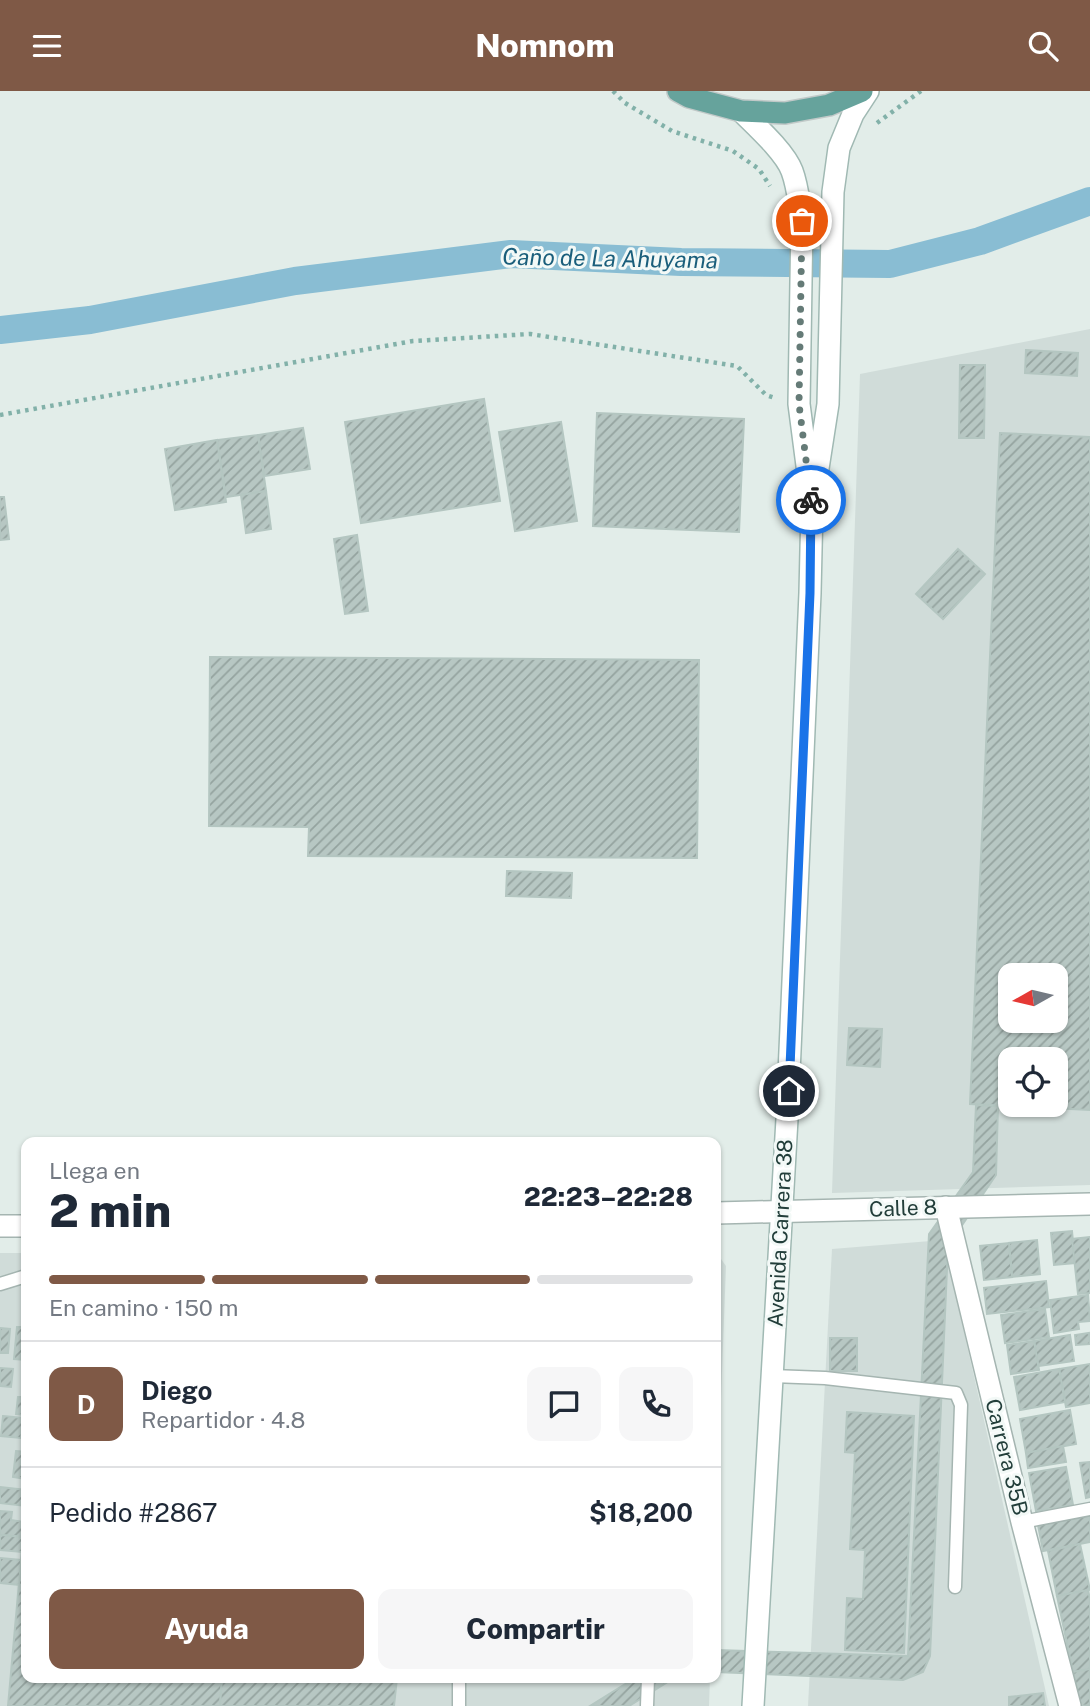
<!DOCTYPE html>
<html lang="es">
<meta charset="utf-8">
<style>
:root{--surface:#fff;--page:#f6f6f7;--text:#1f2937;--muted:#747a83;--line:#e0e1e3;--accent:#7f5946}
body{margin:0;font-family:"Public Sans",sans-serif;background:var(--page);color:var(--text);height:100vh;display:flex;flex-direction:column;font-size:26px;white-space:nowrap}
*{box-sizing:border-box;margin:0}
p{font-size:23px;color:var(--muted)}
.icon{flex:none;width:38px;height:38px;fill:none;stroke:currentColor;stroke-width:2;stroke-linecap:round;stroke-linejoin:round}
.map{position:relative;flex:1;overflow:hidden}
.drawer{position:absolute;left:21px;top:1046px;width:700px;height:546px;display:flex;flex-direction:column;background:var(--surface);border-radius:14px;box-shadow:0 2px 5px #0004}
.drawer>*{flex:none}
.needle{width:46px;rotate:262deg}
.tools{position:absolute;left:998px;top:872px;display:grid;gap:14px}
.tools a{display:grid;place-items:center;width:70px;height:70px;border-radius:14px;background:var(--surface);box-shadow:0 2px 5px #0004;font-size:35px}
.pin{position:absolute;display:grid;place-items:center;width:60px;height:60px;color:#fff;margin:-30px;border:4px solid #fff;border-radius:50%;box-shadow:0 2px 7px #0007}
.courier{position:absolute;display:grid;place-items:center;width:70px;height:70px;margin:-35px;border:5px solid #1a73e8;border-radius:50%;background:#fff;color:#222;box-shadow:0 2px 9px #0007}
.summary em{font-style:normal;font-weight:800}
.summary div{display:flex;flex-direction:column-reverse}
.summary{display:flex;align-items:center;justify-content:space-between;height:119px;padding:0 28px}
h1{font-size:46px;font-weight:800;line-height:52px}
.bar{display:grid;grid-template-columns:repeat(4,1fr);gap:10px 7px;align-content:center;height:84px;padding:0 28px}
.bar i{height:9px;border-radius:5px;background:var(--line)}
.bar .current{background:var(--accent)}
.bar p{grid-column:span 4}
.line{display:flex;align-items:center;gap:18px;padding:0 28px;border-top:2px solid var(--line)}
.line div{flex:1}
.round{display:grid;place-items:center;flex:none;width:74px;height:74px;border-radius:14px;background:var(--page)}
.action{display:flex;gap:14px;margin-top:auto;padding:14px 28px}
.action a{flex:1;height:80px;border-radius:14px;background:var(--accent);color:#fff;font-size:28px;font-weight:800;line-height:80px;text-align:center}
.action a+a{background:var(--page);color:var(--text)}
header{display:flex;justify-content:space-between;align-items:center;height:91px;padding:0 28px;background:var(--accent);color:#fff;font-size:32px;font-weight:800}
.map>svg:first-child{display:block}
.built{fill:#d0dcd9;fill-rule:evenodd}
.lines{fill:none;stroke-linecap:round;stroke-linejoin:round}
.canal{stroke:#89bdd3;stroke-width:28}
.building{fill:url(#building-hatch);stroke:#b4c6c1;stroke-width:2;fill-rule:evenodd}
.lane-casing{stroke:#a5b5b1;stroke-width:15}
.street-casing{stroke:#a5b5b1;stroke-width:24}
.secondary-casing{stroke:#a0b9b3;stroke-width:24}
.primary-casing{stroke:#c1c9c8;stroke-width:24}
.path{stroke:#82b1a9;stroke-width:4.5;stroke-dasharray:3.5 5;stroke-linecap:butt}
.lane{stroke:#fff;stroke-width:12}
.street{stroke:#fff;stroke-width:21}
.secondary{stroke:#fff;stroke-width:21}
.primary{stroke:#66a39c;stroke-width:21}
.done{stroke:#657b77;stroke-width:7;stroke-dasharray:0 12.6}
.route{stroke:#1a73e8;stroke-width:9}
.labels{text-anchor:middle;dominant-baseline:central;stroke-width:6;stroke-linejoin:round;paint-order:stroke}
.street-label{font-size:21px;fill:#223e3a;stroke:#f3f9f7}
.water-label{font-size:23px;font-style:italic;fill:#1a5e7b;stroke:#f3f9f7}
</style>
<header><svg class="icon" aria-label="menu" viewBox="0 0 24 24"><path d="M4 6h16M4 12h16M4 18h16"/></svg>Nomnom<svg class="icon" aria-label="search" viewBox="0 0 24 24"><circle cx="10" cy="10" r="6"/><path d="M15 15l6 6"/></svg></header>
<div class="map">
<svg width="1090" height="1615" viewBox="0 0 1090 1615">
<defs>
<pattern id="building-hatch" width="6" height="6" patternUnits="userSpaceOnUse" patternTransform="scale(1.75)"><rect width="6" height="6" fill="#b7c7c3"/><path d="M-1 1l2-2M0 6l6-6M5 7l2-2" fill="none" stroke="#94a39f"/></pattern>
</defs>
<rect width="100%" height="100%" fill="#e2ede9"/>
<g class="built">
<path d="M1090 238V1094L832 1102 860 283ZM1010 884H1055V929H1010ZM1010 968H1055V1013H1010Z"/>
<polygon points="943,1149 1049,1615 808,1615 832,1158"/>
<polygon points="716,1161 726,1175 716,1440"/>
<polygon points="0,1162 26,1162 26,1587 710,1587 709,1615 0,1615"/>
</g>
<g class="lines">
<polyline class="canal" points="0,239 90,229 295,190 511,163 681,171 890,173 980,150 1090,110"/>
</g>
<g class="building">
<polygon points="1026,259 1078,262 1077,285 1025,282"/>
<polygon points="960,274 985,274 984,347 959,347"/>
<polygon points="484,308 500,410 361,432 345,331"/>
<polygon points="597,322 744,328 739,441 593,435"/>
<polygon points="561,331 577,430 515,440 499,341"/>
<polygon points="303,337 310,378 264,385 258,344"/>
<path d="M1000 342 1090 346V1019L970 1013ZM1010 884H1055V929H1010ZM1010 968H1055V1013H1010Z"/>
<polygon points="258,344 266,400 226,406 217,349"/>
<polygon points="217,349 226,411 175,419 165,358"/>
<polygon points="266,400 271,438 246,442 241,404"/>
<polygon points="0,406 4,406 9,448 0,449"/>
<polygon points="357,444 368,520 345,523 334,448"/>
<polygon points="958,458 985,483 943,528 916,503"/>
<polygon points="210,566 699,569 697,767 308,765 309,736 209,735"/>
<polygon points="507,780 572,782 571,807 506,805"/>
<polygon points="849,937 882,938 880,976 847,974"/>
<polygon points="976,1014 998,1015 996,1084 948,1155 930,1565 923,1581 903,1589 716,1581 716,1559 908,1565 929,1143 973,1081"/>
<polygon points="1072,1140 1075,1172 1054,1174 1051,1142"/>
<polygon points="1090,1146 1090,1202 1078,1203 1072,1148"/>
<polygon points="1037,1149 1040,1183 1012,1186 1009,1152"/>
<polygon points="1009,1152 1012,1186 984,1189 980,1155"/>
<polygon points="1046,1190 1049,1216 987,1223 984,1197"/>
<polygon points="716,1193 719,1193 716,1242"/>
<polygon points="1088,1204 1090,1230 1078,1231 1079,1238 1054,1242 1050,1209"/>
<polygon points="1045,1218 1049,1246 1005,1252 1001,1224"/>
<polygon points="17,1236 26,1236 26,1269 14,1268"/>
<polygon points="0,1237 10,1238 8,1262 0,1262"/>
<polygon points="1089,1242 1090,1253 1076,1254 1075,1244"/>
<polygon points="1070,1244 1074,1270 1038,1275 1034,1250"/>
<rect x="830" y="1247" width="27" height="33"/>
<polygon points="1034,1250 1039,1279 1011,1283 1007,1254"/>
<polygon points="1090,1273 1090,1312 1066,1316 1059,1278"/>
<polygon points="0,1277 13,1278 11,1296 0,1295"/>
<polygon points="1059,1278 1065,1311 1020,1319 1014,1286"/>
<polygon points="18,1306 26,1306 26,1324 16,1323"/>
<polygon points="1070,1319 1076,1353 1026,1362 1020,1328"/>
<polygon points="847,1321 914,1325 904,1562 845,1559 847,1507 863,1508 865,1459 850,1458 855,1362 845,1361"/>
<polygon points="3,1325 23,1327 21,1347 1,1345"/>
<polygon points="1063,1355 1066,1371 1028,1377 1026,1362"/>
<polygon points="16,1360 26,1361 26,1388 13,1386"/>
<polygon points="1090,1371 1090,1406 1086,1407 1080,1372"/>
<polygon points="1066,1376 1073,1414 1036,1420 1029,1382"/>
<polygon points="0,1396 26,1399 26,1415 0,1412"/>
<polygon points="26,1413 26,1587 222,1587 220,1615 8,1615"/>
<polygon points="0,1420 12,1421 11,1429 24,1431 23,1446 0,1444"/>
<polygon points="1090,1424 1090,1451 1043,1460 1038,1434"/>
<polygon points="0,1444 23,1446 22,1461 0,1459"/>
<polygon points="1080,1453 1090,1499 1057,1505 1048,1460"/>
<polygon points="0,1467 21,1469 19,1494 0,1492"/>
<polygon points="1088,1499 1090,1508 1090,1578 1073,1581 1057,1505"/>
<polygon points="1090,1578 1090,1614 1081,1615 1073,1581"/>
<polygon points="222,1587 397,1587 394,1615 220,1615"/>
<polygon points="635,1587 674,1587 629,1615 590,1615"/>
<polygon points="1043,1602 1045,1615 1009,1615 1009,1606"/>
</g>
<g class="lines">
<g class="lane-casing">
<g id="lane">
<polyline points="0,1193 26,1185"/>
<polyline points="772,1285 825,1287 956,1302 961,1314 955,1496"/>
<polyline points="1022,1431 1090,1418"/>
<polyline points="459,1587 459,1615"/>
<polyline points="647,1615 648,1587"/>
</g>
</g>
<g class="street-casing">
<g id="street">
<polyline points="946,1116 1022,1431 1070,1615"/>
<polyline points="716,1122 1090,1113"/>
<polyline points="0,1135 26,1135"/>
</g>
</g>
<g class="secondary-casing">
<g id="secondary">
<path d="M741 20C756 35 785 61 792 80 798 96 799 113 802 129L799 313 809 390"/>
<polyline points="753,1615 787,1028 810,502 812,416 828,313 833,101 839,57 853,23 868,0"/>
</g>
</g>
<g class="primary-casing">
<polyline id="primary" points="678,0 689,6 741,20 785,22 829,14 862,0"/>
</g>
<g class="path">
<polyline points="613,0 625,12 672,40 733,60 759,78 770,95"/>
<polyline points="877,32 921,0"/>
<polyline points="0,324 413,250 530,243 737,275 766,304 775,307"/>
</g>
<use href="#lane" class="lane"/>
<use href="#street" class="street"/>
<use href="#secondary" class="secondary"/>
<use href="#primary" class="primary"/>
</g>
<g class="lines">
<polyline class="done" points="802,130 799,313 811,409"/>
<polyline class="route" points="789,1000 810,502 811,409"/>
</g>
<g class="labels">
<g class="street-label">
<text transform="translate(903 1117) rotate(-2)">Calle 8</text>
<text transform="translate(780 1142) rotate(-87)">Avenida Carrera 38</text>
<text transform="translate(1007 1366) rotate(76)">Carrera 35B</text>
</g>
<g class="water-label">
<text transform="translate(610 167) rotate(1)">Caño de La Ahuyama</text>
</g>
</g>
</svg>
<div class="tools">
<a><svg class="needle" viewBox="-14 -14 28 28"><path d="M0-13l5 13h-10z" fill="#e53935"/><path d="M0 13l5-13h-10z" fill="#747a83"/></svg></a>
<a><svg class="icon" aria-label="locate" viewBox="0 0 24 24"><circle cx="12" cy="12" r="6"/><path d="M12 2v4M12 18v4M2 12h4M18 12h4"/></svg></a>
</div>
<div class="pin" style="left:802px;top:130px;background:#ea580c"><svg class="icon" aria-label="bag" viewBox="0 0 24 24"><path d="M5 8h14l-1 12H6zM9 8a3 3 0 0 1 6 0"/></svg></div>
<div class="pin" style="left:789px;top:1000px;background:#1f2937"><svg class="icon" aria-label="home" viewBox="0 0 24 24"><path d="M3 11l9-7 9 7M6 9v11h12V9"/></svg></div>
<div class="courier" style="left:811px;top:409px"><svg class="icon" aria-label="bike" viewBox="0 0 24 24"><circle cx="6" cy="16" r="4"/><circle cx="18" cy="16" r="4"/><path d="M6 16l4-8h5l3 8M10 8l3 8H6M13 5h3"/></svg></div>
<section class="drawer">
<div class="summary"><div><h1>2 min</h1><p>Llega en</p></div><em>22:23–22:28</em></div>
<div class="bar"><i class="current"></i><i class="current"></i><i class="current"></i><i></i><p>En camino · 150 m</p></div>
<div class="line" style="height:126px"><b class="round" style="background:var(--accent);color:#fff">D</b><div><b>Diego</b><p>Repartidor · 4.8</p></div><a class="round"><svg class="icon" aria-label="chat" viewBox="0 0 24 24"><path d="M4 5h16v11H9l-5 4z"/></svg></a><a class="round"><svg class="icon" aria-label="phone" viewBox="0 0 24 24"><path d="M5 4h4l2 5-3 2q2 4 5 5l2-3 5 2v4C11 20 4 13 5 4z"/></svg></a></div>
<div class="line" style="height:91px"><div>Pedido #2867</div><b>$18,200</b></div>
<div class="action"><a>Ayuda</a><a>Compartir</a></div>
</section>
</div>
